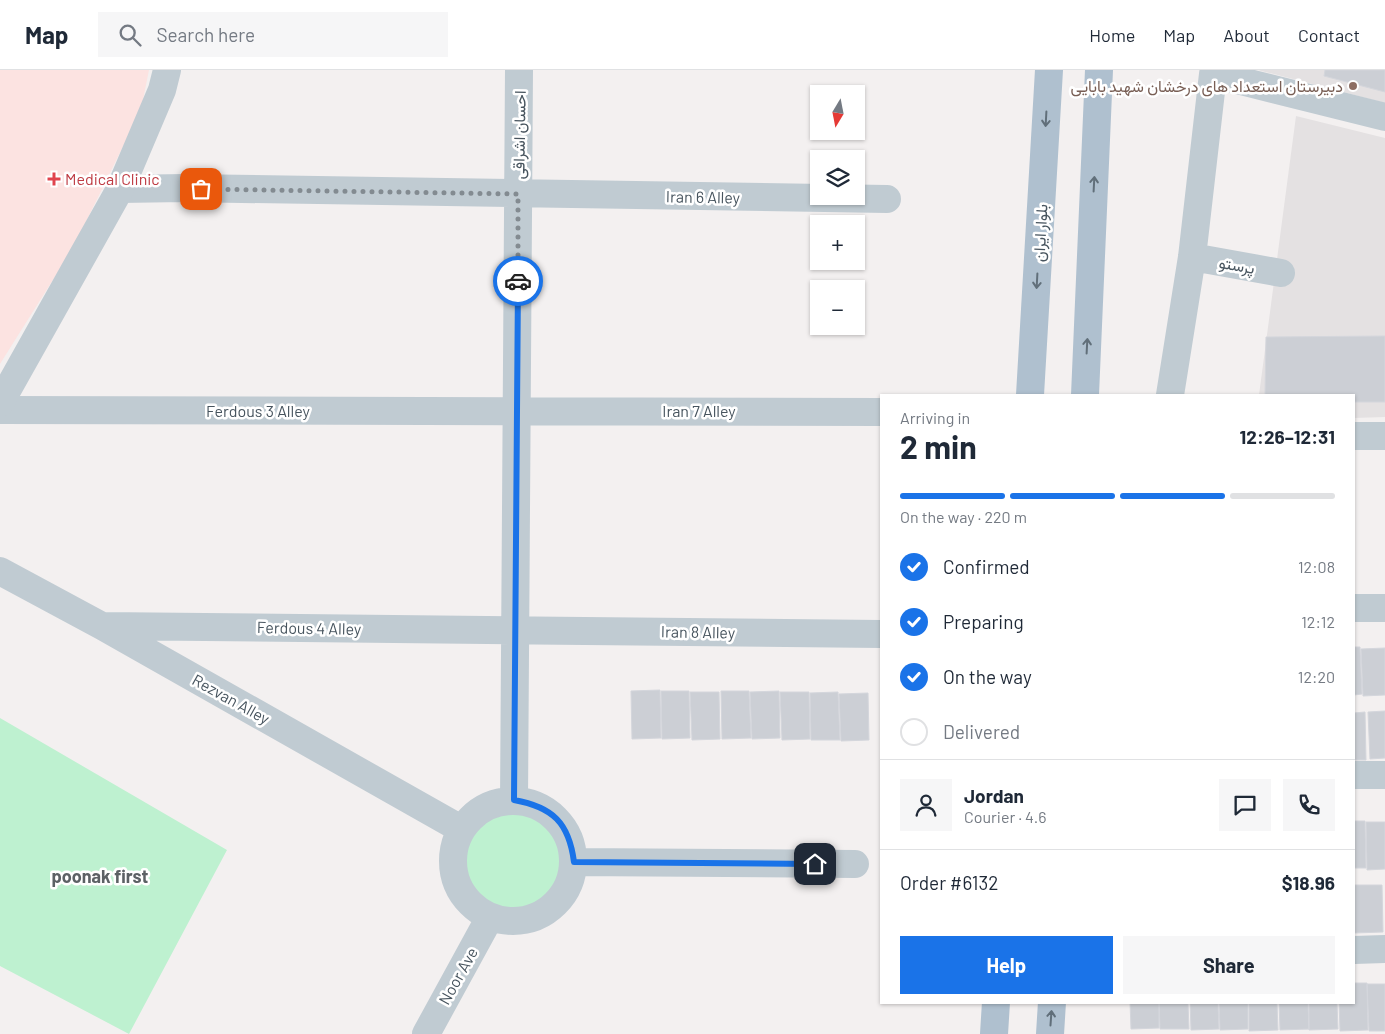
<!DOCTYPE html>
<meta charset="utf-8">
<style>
:root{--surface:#fff;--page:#f6f6f7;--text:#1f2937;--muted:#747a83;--line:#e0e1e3;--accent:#1a73e8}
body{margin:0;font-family:Barlow,Vazirmatn,sans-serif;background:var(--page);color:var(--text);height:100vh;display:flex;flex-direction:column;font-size:19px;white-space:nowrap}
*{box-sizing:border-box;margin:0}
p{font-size:16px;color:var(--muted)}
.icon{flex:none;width:28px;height:28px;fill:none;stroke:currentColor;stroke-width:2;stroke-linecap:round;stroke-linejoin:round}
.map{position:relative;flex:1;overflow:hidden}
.drawer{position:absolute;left:880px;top:324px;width:475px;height:610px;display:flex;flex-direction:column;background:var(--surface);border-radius:0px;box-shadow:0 1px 4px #0004}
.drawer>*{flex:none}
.needle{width:32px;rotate:190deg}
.controls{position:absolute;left:810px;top:15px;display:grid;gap:10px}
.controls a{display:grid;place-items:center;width:55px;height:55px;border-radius:0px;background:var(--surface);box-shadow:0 1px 4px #0004;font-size:25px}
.pin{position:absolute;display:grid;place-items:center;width:42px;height:42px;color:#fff;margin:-21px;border-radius:10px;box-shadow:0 2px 8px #0006}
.courier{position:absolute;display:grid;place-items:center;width:50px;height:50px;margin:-25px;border:4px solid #1a73e8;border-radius:50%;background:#fff;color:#222;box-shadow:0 1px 6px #0007}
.head em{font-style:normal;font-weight:700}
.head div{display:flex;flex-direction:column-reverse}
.head{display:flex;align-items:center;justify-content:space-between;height:85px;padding:0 20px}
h1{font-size:32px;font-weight:700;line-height:38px}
.bar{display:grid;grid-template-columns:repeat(4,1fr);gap:8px 5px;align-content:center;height:60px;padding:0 20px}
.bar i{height:6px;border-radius:4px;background:var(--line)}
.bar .active{background:var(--accent)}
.bar p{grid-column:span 4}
.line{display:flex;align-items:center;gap:12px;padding:0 20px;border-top:1px solid var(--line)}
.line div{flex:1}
.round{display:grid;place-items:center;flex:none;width:52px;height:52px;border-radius:0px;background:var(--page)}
ol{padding:0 20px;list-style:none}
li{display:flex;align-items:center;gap:15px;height:55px}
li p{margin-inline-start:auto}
li .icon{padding:5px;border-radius:50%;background:var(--accent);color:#fff;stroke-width:4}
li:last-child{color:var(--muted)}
li i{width:28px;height:28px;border:2px solid var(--line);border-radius:50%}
.cta{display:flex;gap:10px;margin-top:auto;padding:10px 20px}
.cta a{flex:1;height:58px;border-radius:0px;background:var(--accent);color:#fff;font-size:20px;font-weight:700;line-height:58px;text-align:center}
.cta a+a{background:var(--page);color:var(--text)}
header{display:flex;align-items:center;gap:30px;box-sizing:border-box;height:70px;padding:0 25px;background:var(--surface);border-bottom:1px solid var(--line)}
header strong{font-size:24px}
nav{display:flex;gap:28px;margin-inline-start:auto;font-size:18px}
.search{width:350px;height:45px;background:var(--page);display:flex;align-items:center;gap:12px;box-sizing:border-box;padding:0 18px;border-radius:0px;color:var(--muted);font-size:19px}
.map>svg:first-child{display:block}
.education{fill:#e4e1e2}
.medical{fill:#fce3e1}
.green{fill:#bef1d0}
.building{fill:#cccfd5;stroke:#d4d6dc}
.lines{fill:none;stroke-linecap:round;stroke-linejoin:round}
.minor{stroke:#c0cbd2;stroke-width:28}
.tertiary{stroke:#c0cbd2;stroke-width:28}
.primary{stroke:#afc0cf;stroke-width:28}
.oneway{stroke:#616f7a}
.done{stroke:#838b91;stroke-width:5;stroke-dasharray:0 9}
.route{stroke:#1a73e8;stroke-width:6}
.education-dot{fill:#8d6e63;stroke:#fff;stroke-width:2}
.health-dot{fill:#e0444e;stroke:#fff;stroke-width:2}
.labels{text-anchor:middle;stroke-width:5;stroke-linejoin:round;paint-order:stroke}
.education-label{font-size:16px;fill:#785e54;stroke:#fff;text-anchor:end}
.street-label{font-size:16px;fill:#47545e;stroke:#fff}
.health-label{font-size:16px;fill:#be3a42;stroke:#fff;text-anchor:start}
.neighbourhood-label{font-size:18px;font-weight:bold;fill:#5c6165;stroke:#fff}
</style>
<header>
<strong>Map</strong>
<div class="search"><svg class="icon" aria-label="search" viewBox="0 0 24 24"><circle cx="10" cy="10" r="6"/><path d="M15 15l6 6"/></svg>Search here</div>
<nav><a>Home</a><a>Map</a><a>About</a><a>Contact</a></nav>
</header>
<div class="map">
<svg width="1385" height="964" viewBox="0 0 1385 964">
<rect width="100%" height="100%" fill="#f3f0f0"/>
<path class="education" d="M1258,0H1385V33Z
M1296,46L1385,68V347L1354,348V325H1259Z"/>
<path class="medical" d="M0,0H149L141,40L73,178L0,294Z"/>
<path class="green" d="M0,648L227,780L129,964L0,896Z
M514,731C537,734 555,741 566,763C570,771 577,782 577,791C577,799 571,810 568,816C545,858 494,864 465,826C445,801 451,764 475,744C486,735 500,733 514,731Z"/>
<path class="building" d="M1325,0H1385V22L1324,6Z
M1385,266V332H1354V325H1265L1266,267Z
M1354,577H1360L1362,624L1354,625Z
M1385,578V625L1363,626L1361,579Z
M660,620L661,668L632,669L631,621Z
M661,621H689L690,668L662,669Z
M721,621H749L751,668L722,669Z
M779,621L780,668L752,669L750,622Z
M690,622H719L720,669L692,670Z
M780,622H809L810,669L782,670Z
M838,622L840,670H811L810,623Z
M868,623L869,670L841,671L839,624Z
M1385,641V688L1370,689L1368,642Z
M1365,642L1366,690H1354V643Z
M1354,751H1365L1366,798H1354Z
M1366,752H1385V799L1367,800Z
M1354,815H1382L1383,862L1354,863Z
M1354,913H1367L1368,960L1340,961L1339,932H1354Z
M1367,914H1385V961H1369Z
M1130,932H1159V958L1131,959Z
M1159,932H1188L1189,959H1160Z
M1190,932H1218L1219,959L1191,960Z
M1219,932H1248V959L1220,960Z
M1249,932H1277L1278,960L1249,961Z
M1279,932H1308L1309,959L1280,960Z
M1309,932H1337L1338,959L1309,960Z"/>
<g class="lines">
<path class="minor" d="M120,119L184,118L887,129
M1192,187L1281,203
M1170,325L1192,187L1213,4L1385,47
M0,340L881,342
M1354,366H1385
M0,501L102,556L461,759
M1354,538H1385
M102,556L881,564
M1354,705H1385
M453 791a60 60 0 1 1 120 0a60 60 0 1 1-120 0Z
M514,731L519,0
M574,792L855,794
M1354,880L1385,879
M426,964L490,847"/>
<path class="tertiary" d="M0,333L120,119L162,20L167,0"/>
<path class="primary" d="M1030,325L1049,0
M1085,325L1099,0
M994,964L996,932
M1050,964L1052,932"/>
</g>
<defs><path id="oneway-shaft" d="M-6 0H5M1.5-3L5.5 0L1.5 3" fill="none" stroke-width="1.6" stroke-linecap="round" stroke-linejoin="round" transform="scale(1.25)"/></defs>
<g class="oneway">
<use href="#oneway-shaft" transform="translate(1046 49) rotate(93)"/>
<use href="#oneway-shaft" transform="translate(1094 114) rotate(-87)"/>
<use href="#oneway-shaft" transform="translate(1037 211) rotate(93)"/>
<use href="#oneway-shaft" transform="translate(1087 276) rotate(-87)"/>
<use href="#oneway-shaft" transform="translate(1051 948) rotate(-86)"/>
</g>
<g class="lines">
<path class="done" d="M201,119L518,124V211"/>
<path class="route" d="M518,211L514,730C553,737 569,753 574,792L815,794"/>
</g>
<circle class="education-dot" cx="1353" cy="16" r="5"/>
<path class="health-dot" d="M51.5 101.5h5v5h5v5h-5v5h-5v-5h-5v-5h5z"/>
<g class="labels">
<g class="education-label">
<text x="1343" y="22">دبیرستان استعداد های درخشان شهید بابایی</text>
</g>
<g class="street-label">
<text transform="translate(519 65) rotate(-89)" y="6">احسان اشراقی</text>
<text transform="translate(703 127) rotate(1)" y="6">Iran 6 Alley</text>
<text transform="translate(1040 163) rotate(-87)" y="6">بلوار ایران</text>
<text transform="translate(1237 195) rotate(10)" y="6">پرستو</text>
<text x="258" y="347">Ferdous 3 Alley</text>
<text x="699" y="347">Iran 7 Alley</text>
<text transform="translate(309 558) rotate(1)" y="6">Ferdous 4 Alley</text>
<text transform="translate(698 562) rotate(1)" y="6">Iran 8 Alley</text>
<text transform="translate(231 629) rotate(29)" y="6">Rezvan Alley</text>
<text transform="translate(458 906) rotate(-61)" y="6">Noor Ave</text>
</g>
<g class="health-label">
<text x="65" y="115">Medical Clinic</text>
</g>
<g class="neighbourhood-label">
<text x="100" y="813">poonak first</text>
</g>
</g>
</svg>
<div class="controls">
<a><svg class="needle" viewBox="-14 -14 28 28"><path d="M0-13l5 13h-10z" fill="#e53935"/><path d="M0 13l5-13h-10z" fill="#747a83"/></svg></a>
<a><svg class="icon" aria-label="layers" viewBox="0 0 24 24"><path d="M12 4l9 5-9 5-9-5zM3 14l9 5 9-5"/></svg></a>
<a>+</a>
<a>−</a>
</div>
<div class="pin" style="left:201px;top:119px;background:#ea580c"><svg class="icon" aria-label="bag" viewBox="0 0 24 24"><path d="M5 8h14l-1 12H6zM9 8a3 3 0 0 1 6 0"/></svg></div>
<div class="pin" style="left:815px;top:794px;background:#1f2937"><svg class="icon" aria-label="home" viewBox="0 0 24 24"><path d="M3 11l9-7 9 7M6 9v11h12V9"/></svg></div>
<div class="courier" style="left:518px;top:211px"><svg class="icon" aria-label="car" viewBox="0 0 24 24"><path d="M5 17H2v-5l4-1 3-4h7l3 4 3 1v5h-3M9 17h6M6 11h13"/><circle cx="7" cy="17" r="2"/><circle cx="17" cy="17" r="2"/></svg></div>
<section class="drawer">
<div class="head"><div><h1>2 min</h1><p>Arriving in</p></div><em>12:26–12:31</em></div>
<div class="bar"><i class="active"></i><i class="active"></i><i class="active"></i><i></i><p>On the way · 220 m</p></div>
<ol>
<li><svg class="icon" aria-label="check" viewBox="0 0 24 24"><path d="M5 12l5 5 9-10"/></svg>Confirmed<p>12:08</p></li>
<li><svg class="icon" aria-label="check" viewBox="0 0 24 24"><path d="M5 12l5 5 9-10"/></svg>Preparing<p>12:12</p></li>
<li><svg class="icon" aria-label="check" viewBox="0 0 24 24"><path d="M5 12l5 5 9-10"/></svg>On the way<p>12:20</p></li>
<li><i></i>Delivered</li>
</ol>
<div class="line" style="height:90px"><a class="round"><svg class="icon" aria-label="person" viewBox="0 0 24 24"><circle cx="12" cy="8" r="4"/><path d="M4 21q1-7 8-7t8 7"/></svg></a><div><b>Jordan</b><p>Courier · 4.6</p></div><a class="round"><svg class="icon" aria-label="chat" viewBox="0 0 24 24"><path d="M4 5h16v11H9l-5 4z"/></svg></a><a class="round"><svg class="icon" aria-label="phone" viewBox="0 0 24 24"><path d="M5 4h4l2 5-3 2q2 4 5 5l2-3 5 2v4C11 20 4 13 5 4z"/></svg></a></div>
<div class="line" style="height:65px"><div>Order #6132</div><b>$18.96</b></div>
<div class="cta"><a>Help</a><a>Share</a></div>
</section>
</div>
